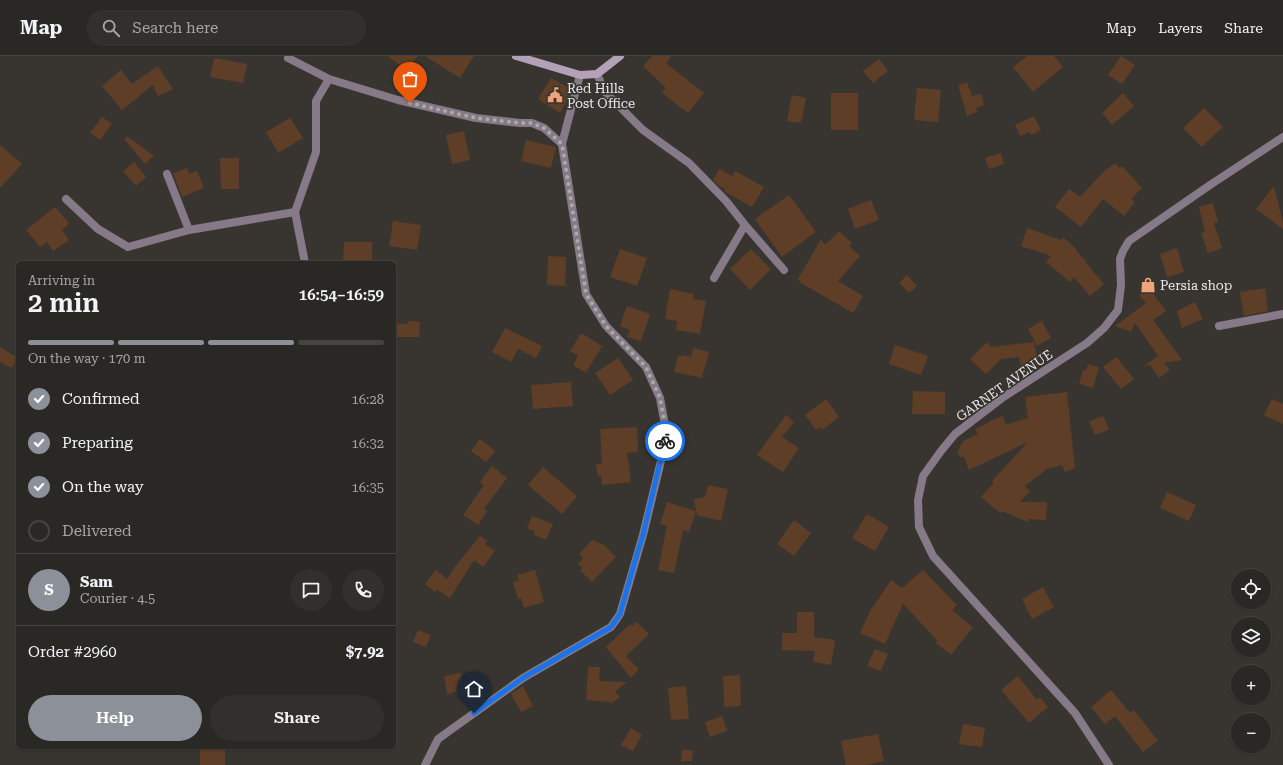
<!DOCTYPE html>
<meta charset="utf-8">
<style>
:root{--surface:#2a2825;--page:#32302d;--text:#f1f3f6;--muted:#a5a6a7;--line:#464442;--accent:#8c9099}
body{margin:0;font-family:"Roboto Serif",serif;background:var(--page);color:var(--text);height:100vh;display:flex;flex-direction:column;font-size:15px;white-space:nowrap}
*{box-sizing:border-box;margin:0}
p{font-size:13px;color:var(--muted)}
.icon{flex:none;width:22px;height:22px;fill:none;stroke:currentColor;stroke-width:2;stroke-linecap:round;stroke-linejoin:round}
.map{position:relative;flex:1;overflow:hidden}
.drawer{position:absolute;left:16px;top:205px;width:380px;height:488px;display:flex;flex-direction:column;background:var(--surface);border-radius:6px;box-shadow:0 1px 3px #0004,0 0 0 1px var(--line)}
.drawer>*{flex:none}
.buttons{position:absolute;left:1231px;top:513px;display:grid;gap:8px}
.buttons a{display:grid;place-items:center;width:40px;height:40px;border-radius:50%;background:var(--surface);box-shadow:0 1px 3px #0004,0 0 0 1px var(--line);font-size:20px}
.pin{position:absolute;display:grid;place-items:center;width:34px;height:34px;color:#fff;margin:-41px -17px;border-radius:50% 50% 50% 0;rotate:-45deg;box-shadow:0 0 4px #0007}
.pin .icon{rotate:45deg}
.courier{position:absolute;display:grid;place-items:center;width:40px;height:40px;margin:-20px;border:3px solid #1a73e8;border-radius:50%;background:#fff;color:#222;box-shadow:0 1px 5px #0007}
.headline em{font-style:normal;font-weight:600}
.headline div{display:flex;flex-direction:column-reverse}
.headline{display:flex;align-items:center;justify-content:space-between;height:68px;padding:0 12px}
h1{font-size:26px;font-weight:600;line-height:30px}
.bar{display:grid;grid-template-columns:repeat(4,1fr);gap:6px 4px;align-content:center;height:48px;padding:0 12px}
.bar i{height:5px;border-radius:3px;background:var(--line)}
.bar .on{background:var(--accent)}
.bar p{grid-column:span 4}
.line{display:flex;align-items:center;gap:10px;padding:0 12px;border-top:1px solid var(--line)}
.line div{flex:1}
.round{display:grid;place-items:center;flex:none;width:42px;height:42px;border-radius:21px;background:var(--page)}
ol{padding:0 12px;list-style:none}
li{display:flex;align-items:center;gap:12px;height:44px}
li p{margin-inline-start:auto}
li .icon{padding:4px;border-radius:50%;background:var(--accent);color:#fff;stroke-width:4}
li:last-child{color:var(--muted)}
li i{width:22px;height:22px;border:2px solid var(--line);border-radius:50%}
.button{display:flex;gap:8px;margin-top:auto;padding:8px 12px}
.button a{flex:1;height:46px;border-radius:24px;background:var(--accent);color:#fff;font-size:16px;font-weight:600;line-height:46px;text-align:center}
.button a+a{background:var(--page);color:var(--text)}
header{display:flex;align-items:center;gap:24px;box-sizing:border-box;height:56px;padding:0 20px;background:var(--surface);border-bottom:1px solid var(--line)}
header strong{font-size:19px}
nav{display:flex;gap:22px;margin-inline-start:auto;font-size:14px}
.search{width:280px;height:36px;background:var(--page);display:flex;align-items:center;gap:10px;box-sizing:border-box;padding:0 14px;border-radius:22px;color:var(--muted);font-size:15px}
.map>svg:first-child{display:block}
.building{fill:#5e3e26}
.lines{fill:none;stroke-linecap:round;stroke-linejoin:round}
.street{stroke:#867a88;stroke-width:8}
.secondary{stroke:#b4a0b7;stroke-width:8}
.done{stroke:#adaba7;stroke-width:4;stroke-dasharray:0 7.2}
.route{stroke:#1a73e8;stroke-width:5}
.labels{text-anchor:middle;stroke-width:3.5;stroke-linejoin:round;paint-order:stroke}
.poi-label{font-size:13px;fill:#eceae7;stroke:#383531;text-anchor:start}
.street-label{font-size:13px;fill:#eceae7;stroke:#383531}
</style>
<header>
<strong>Map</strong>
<div class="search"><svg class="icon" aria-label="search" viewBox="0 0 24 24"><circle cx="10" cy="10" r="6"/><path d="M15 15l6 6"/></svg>Search here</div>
<nav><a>Map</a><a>Layers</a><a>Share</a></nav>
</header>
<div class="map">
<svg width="1283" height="709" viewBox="0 0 1283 709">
<rect width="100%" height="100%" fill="#383531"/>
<path class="building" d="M388,0H418L406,14Z
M425,0H474L460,22Z
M652,0H672L666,7L704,37L688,57L662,37L666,32L643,10Z
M1027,0H1054L1063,11L1033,36L1013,11Z
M1121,0L1135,9L1122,28L1108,19Z
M214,2L247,8L243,27L210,21Z
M879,3L888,15L873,27L863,15Z
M158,10L173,33L158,40L153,29L122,54L102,30L121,14L132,28Z
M551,22L571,33L568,43L560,57L538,43Z
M967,26L972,40L981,38L984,49L976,52L977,56L967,60L958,29Z
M917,32L941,34L938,66L914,64Z
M831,37H858V74H831Z
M1123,37L1134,50L1112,69L1102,57Z
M792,39L806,42L801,67L787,65Z
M1204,52L1223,71L1202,91L1183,72Z
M1034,60L1041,74L1031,79L1029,76L1020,80L1015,69Z
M102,61L112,68L100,84L90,77Z
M290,62L303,82L278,97L266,76Z
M464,75L470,104L452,108L446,79Z
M127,80L154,100L145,108L124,83Z
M526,84L556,91L551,112L521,105Z
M0,89L22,108L0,132Z
M1001,97L1004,108L989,113L985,102Z
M220,102H239V133H221Z
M134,106L146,121L136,130L123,115Z
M1115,107L1120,112L1122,110L1142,132L1131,143L1135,146L1124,160L1103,143L1081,171L1055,151L1069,133L1080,141L1107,112L1108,113Z
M187,112L189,118L197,115L204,132L182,141L173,117Z
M719,113L732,120L735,115L764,131L752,151L724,135L725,133L719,130L713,124Z
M1274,130L1283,167V173L1256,153Z
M789,139L816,176L782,201L755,163Z
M871,144L879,164L855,173L848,153Z
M1213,147L1218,166L1214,167L1222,192L1208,197L1201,177L1205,176L1199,151Z
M55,151L69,167L62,174L69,184L53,195L47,186L40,191L26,174Z
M393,165L421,169L417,194L389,190Z
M1027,172L1061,184L1063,181L1077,194L1076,195L1087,206L1086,207L1104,228L1090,240L1074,221L1070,226L1046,206L1051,200L1021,190Z
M839,175L852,187L849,190L860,200L838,225L863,240L853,257L801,227L798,223L821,183L825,189Z
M344,186H372V207H343Z
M1177,192L1184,216L1167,221L1160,198Z
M620,193L647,202L637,230L610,221Z
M751,193L771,213L750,234L730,213Z
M548,200L566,201L565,230L547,229Z
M907,219L917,230L909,237L899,227Z
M1149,232L1166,255L1153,264L1182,304L1164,307L1170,314L1159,322L1150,309L1144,310L1158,300L1135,267L1131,276L1115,270L1146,247L1139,239Z
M1265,232L1268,255L1244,260L1240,236Z
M670,233L694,238L693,243L706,245L700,278L676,274L677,265L665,263Z
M1195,246L1203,263L1182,272L1177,255Z
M627,250L650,258L641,285L627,281L630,274L620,270Z
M408,265L420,266L419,281H394V267L408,268Z
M1042,265L1051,282L1037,290L1028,273Z
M505,272L542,290L536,302L518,293L511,306L492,296Z
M581,277L602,290L586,317L573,309L578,300L570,295Z
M987,286L991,291L1034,286L1039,311L1033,315L1022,318L1019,301L1001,303L986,318L970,303Z
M895,289L928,300L921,319L889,308Z
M0,291L18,302L12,312L0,306Z
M693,292L709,296L702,322L674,316L678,300H682V299L691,301Z
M1116,301L1134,323L1121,333L1103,311Z
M618,302L633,324L610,339L595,317Z
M1088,308L1099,311L1093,332L1079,328L1083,314L1086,315Z
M571,326L573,350L533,353L531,329Z
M913,335L945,336V358H912Z
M1067,336L1075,412L1065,416L1062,409L1047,413L1025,430L1030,435L1020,446H1047L1046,464L1029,463L1028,466L1002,455L1000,457L981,441L994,427L992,425L1028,386L969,414L964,401H960L957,397L963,385L978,378L975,373L990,366L989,365L1003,360L1006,369L1028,362L1025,341Z
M826,343L839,361L822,374L820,371L816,374L805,359Z
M1272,343L1283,348V368L1264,359Z
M786,359L794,366L782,381L799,392L783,416L757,399Z
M1103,360L1109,373L1095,379L1089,366Z
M637,371L638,396L627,397L631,426L602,429L601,420H598L596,408L602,407L600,373Z
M480,383L495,395L486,406L471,395Z
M492,410L507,422L484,453L487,455L478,469L463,459L484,429L480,426Z
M543,411L577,440L562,458L528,429Z
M708,429L728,433L721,465L697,459L694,443L705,441Z
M1167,436L1196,449L1189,465L1160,452Z
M667,446L696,455L689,476L683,474L674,517L658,514L667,470L660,468Z
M867,458L889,471L875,495L852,482Z
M532,460L553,468L546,484L534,479L535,476L527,472Z
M794,464L811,477L794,500L777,488Z
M480,480L487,485L485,488L495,495L483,511L474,504L450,542L437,534L435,536L425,528L436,514L447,523L454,512Z
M592,484L604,489L616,501L592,526L580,514L583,512L578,508L583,502L579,498Z
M535,514L544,546L524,552L521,542L518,543L513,526L519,524L517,519Z
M923,514L957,549L952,554L973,571L951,599L936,587L938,585L903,548L885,588L860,577L872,551H873L891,524L902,532Z
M1043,531L1054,551L1032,563L1022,543Z
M797,556H814V581L835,584L831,609L813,606L815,595L782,594V577H797Z
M637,566L649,578L626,600L639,613L631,622L606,591L630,568L632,570Z
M418,574L431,579L426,591L413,586Z
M875,593L888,598L881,615L867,610Z
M588,611H600L599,625L627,626L615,635L620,641L610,648L609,646L586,644Z
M461,617L464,634L447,638L444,620Z
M740,619L741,650L724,651L723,620Z
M1018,620L1037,644L1040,641L1048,651L1029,667L1001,634Z
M523,630L533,650L521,656L511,638Z
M686,630L689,663L671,664L668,632Z
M1111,634L1130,657L1134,654L1158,685L1143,696L1115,660L1105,668L1091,651Z
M722,660L727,675L710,681L705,666Z
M963,668L985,672L982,691L959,688Z
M631,672L642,679L633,695L621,689Z
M878,678L884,705L865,709H846L841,685Z
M200,691H225V709H200Z
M682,694H693L692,705H681Z"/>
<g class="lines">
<path class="street" d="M288,2L329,23L398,44L476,62L520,67H532L544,72L562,88
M597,18L605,36L643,74L689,107L726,145L745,169L784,214
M167,118L189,174
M66,143L98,173L128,191L189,174L295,156
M305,207L295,156L316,96V45L329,23
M714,222L745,169
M1219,270L1283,258
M425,709L438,683L523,622L611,571L620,558L643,479L667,380L660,342L646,311L606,270L586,238L562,88L580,19
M1109,709L1075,657L933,500L919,471L918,444L923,420L941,395L955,378L1002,342L1087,287L1104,272L1118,254L1121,229L1120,203L1123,195L1129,185L1210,129L1283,81"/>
<path class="secondary" d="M516,0L580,19L597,18L620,0"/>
</g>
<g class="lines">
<path class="done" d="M410,47L476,62L520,67H532L544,72L562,88L586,238L606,270L646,311L660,342L667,380L665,385"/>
<path class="route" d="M474,657L523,622L611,571L620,558L635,505L643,479L665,385"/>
</g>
<defs>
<g id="civic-bare" transform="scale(1.2)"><path d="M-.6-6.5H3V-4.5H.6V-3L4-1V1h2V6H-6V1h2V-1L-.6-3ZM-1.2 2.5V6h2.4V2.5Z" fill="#f0a27a" stroke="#383531" stroke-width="2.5" paint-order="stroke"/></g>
<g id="shop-bare" transform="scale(1.2)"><path d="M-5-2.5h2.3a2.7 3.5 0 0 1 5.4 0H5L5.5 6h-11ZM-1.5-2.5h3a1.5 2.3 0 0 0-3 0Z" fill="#f0a27a" stroke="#383531" stroke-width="2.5" paint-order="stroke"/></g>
</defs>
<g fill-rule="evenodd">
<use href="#civic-bare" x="555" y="39"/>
<use href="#shop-bare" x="1148" y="229"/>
</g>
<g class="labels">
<g class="poi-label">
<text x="567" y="37">Red Hills<tspan x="567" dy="15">Post Office</tspan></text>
<text x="1160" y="234">Persia shop</text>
</g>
<g class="street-label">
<text transform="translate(1004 329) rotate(-35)" y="5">GARNET AVENUE</text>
</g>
</g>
</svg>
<div class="buttons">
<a><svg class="icon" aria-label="locate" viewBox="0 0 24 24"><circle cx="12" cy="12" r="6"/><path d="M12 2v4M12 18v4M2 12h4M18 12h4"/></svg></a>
<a><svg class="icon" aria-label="layers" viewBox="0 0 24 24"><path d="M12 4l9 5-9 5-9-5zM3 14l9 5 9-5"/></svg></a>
<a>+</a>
<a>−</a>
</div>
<div class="pin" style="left:410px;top:47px;background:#ea580c"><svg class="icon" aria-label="bag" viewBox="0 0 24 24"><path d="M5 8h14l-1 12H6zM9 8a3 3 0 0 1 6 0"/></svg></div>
<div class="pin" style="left:474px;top:657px;background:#1f2937"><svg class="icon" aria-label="home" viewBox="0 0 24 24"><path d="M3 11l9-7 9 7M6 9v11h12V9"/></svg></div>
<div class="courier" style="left:665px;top:385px"><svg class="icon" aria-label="bike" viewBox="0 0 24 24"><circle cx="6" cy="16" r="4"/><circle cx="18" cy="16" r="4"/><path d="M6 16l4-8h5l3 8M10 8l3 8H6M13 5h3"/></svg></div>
<section class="drawer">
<div class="headline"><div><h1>2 min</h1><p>Arriving in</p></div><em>16:54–16:59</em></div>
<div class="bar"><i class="on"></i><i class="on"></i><i class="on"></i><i></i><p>On the way · 170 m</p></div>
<ol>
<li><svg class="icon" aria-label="check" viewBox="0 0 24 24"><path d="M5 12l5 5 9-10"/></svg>Confirmed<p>16:28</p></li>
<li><svg class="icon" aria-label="check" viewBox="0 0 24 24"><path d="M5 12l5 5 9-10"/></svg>Preparing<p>16:32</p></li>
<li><svg class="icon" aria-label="check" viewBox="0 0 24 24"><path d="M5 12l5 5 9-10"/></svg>On the way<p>16:35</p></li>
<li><i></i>Delivered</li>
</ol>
<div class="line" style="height:72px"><b class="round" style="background:var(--accent);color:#fff">S</b><div><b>Sam</b><p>Courier · 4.5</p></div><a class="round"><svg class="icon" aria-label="chat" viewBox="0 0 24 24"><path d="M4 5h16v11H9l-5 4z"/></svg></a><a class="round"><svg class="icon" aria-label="phone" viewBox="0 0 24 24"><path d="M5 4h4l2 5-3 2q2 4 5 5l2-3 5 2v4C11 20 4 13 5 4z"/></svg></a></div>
<div class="line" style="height:52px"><div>Order #2960</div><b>$7.92</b></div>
<div class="button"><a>Help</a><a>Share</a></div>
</section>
</div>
